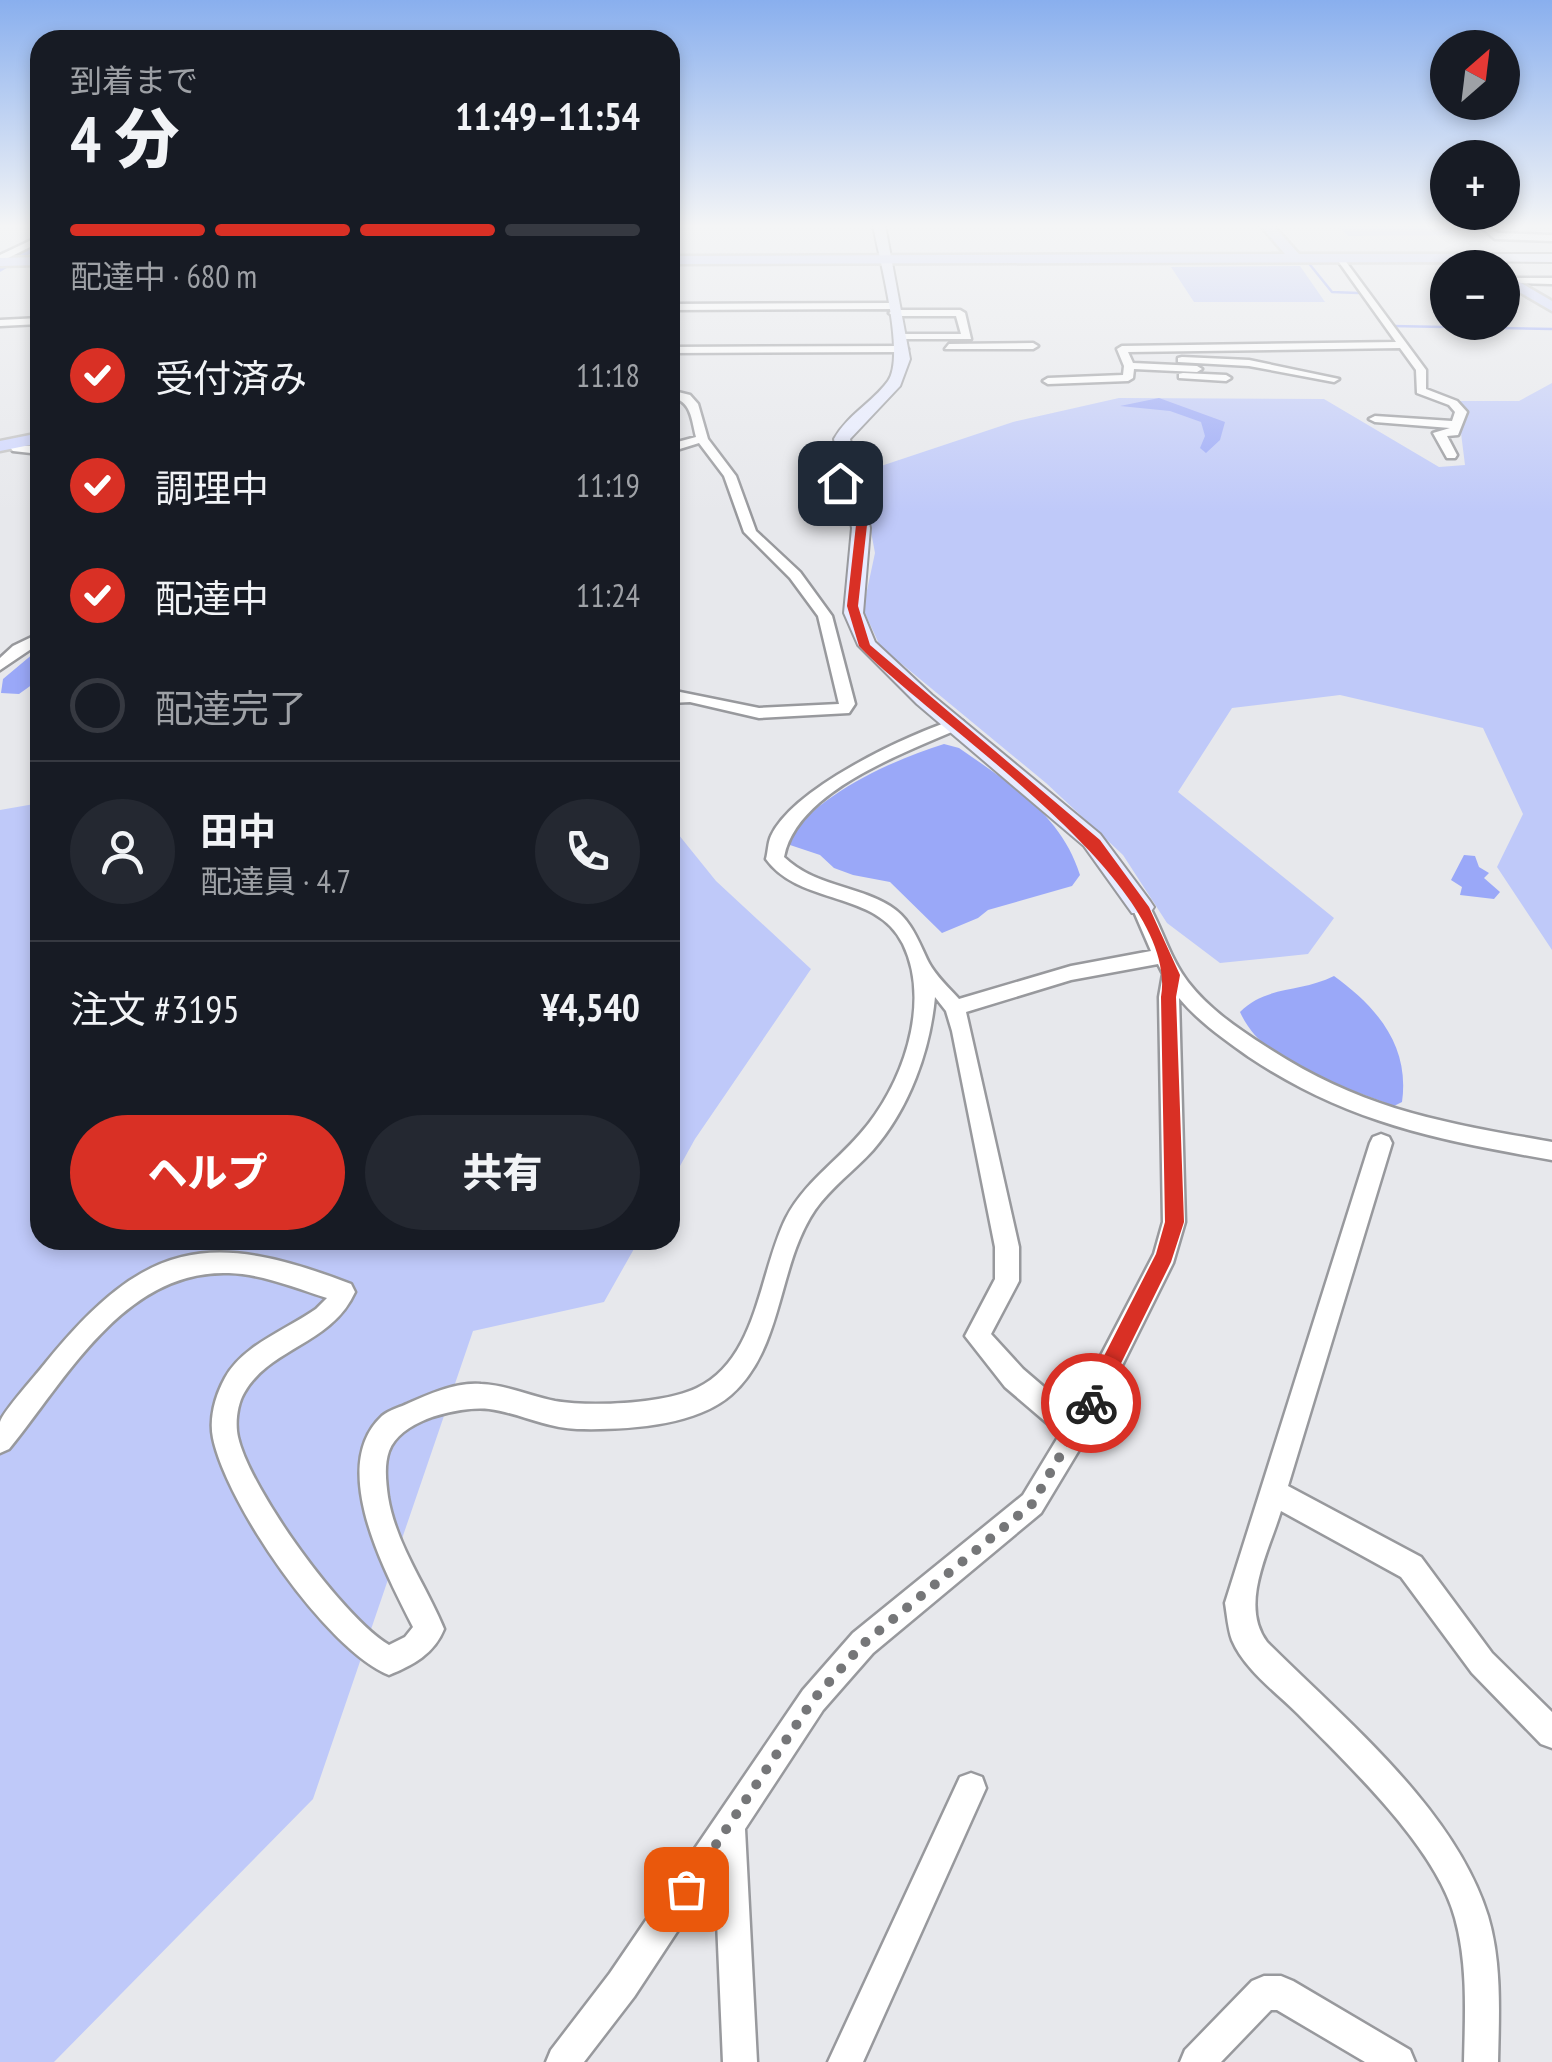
<!DOCTYPE html>
<html lang="ja">
<meta charset="utf-8">
<style>
:root{--surface:#171b24;--page:#242831;--text:#f1f3f6;--muted:#9ea1a6;--line:#363941;--accent:#d93025}
body{margin:0;font-family:"PT Sans Narrow","Noto Sans JP",sans-serif;background:var(--page);color:var(--text);height:100vh;display:flex;flex-direction:column;font-size:38px;white-space:nowrap}
*{box-sizing:border-box;margin:0}
p{font-size:32px;color:var(--muted)}
.icon{flex:none;width:55px;height:55px;fill:none;stroke:currentColor;stroke-width:2;stroke-linecap:round;stroke-linejoin:round}
.map{position:relative;flex:1;overflow:hidden}
.drawer{position:absolute;left:30px;top:30px;width:650px;height:1220px;display:flex;flex-direction:column;background:var(--surface);border-radius:30px;box-shadow:0 5px 15px #0003}
.drawer>*{flex:none}
.needle{width:65px;rotate:28deg}
.controls{position:absolute;left:1430px;top:30px;display:grid;gap:20px}
.controls a{display:grid;place-items:center;width:90px;height:90px;border-radius:50%;background:var(--surface);box-shadow:0 5px 15px #0003;font-size:50px}
.pin{position:absolute;display:grid;place-items:center;width:85px;height:85px;color:#fff;margin:-42px;border-radius:20px;box-shadow:0 5px 15px #0006}
.courier{position:absolute;display:grid;place-items:center;width:100px;height:100px;margin:-50px;border:8px solid #d93025;border-radius:50%;background:#fff;color:#222;box-shadow:0 2px 12px #0007}
.headline em{font-style:normal;font-weight:800}
.headline div{display:flex;flex-direction:column-reverse}
.headline{display:flex;align-items:center;justify-content:space-between;height:170px;padding:0 40px}
h1{font-size:65px;font-weight:800;line-height:75px}
.bar{display:grid;grid-template-columns:repeat(4,1fr);gap:15px 10px;align-content:center;height:120px;padding:0 40px}
.bar i{height:12px;border-radius:8px;background:var(--line)}
.bar .current{background:var(--accent)}
.bar p{grid-column:span 4}
.line{display:flex;align-items:center;gap:25px;padding:0 40px;border-top:2px solid var(--line)}
.line div{flex:1}
.round{display:grid;place-items:center;flex:none;width:105px;height:105px;border-radius:52px;background:var(--page)}
ol{padding:0 40px;list-style:none}
li{display:flex;align-items:center;gap:30px;height:110px}
li p{margin-inline-start:auto}
li .icon{padding:10px;border-radius:50%;background:var(--accent);color:#fff;stroke-width:4}
li:last-child{color:var(--muted)}
li i{width:55px;height:55px;border:5px solid var(--line);border-radius:50%}
.primary-button{display:flex;gap:20px;margin-top:auto;padding:20px 40px}
.primary-button a{flex:1;height:115px;border-radius:60px;background:var(--accent);color:#fff;font-size:40px;font-weight:800;line-height:115px;text-align:center}
.primary-button a+a{background:var(--page);color:var(--text)}
.map>svg:first-child{display:block}
.green{fill:#bfc9f9}
.water{fill:#9aa8f8}
.lines{fill:none;stroke-linecap:round;stroke-linejoin:round}
.stream{stroke:#9aa8f8;stroke-width:2.5}
.river{fill:#9aa8f8;fill-rule:evenodd}
.street-casing{stroke:#98999d;stroke-width:5}
.secondary-casing{stroke:#98999d;stroke-width:4}
.primary-casing{stroke:#c3c3c4;stroke-width:5}
.street{fill:#fff;fill-rule:evenodd}
.secondary{fill:#e7ebff;fill-rule:evenodd}
.primary{fill:#d0d7fe;fill-rule:evenodd}
.route{fill:#d93025}
.done{stroke:#757678;stroke-width:10;stroke-dasharray:0 18}
</style>
<div class="map">
<svg width="1552" height="2062" viewBox="0 0 1552 2062">
<rect width="100%" height="100%" fill="#e7e8ec"/>
<path class="green" d="M1337,225H1445L1454,235L1348,236Z
M1300,266L1325,302H1194L1171,267Z
M1552,383V950L1497,867L1523,814L1483,728L1340,695L1232,708L1178,792L1334,918L1308,954L1220,963L1167,923L1123,855L1046,783L880,646L863,609L875,553L860,473L1013,422L1119,398L1324,399L1439,467L1465,465L1457,401H1519Z
M40,803V1240H639L604,1302L473,1331L313,1799L54,2062H0V810Z
M670,824L716,881L811,969L695,1139L670,1184Z"/>
<path class="water" d="M1159,398L1225,422L1220,440L1206,453L1200,448L1205,436L1201,422L1170,411L1120,406Z
M40,648V679L19,694L1,693L3,679Z
M944,744L959,748C1009,783 1061,814 1080,875L1072,886L988,910L978,918L942,933L890,882L853,875L834,868L820,855L784,843C819,793 888,762 944,744Z
M1464,855L1475,856L1479,867L1489,873L1484,878L1500,892L1494,899L1460,895L1462,887L1451,880Z
M1334,976C1377,1007 1410,1046 1402,1102L1394,1106C1341,1085 1264,1066 1240,1012C1267,985 1300,993 1334,976Z"/>
<g class="lines">
<path class="stream" d="M1307,261L1332,292L1358,293
M1392,326L1552,329"/>
<path class="river" d="M40,238V248L0,272V262Z"/>
<g class="street-casing">
<path id="street" d="M1479,225H1488L1497,233L1552,235V241L1495,239Z
M40,236V242L0,262V255Z
M1341,255L1426,370V389L1457,401L1467,412L1458,435L1447,436L1457,455L1455,458H1447L1433,433L1450,428L1375,422L1369,419L1375,416L1452,421L1455,412L1449,405L1417,393L1416,370L1400,348L1128,352L1133,363L1197,366L1202,369L1197,372L1134,369L1133,378L1128,381L1048,384L1043,381L1048,378L1123,375L1124,366L1117,349L1122,346L1396,342L1336,258Z
M1514,278H1552V284L1511,283Z
M670,304L893,303L898,306L893,309L670,310Z
M960,310L965,313L971,339H896L900,334H961L956,316H894L889,313L894,310Z
M40,318V324L0,326V320Z
M949,344L1033,343L1038,346L1033,349H945Z
M670,347L903,346L908,349L903,352L670,353Z
M1182,357L1249,360L1339,379L1334,382L1249,366L1178,362V358Z
M1183,373L1226,375L1231,378L1226,381L1179,378V374Z
M670,390L690,395L698,404L708,439L736,476L756,531L800,572L832,616L855,704L849,713L759,718L690,702L670,703V693L680,692L759,708L839,704L818,616L790,578L744,532L724,476L699,443L670,452V444L696,437C691,418 692,402 670,396Z
M13,440L20,446H40V454L13,451L7,444Z
M826,474H834L857,486L851,490L826,480Z
M40,633V643L0,670V658L13,646Z
M957,719L963,721V727C905,753 797,790 784,857C814,886 856,885 890,906C912,920 918,941 929,963C936,976 949,988 959,999L1071,966L1151,951L1132,907L1141,900L1147,902C1163,930 1170,959 1188,982C1209,1009 1237,1028 1265,1046C1362,1110 1440,1122 1552,1142V1160C1438,1140 1348,1123 1249,1057C1224,1039 1199,1022 1179,998L1185,1222L1173,1263L1085,1440L1041,1513L873,1653L823,1710L745,1829L757,2062H723L715,1874L634,1997L584,2062H546L551,2050L610,1973L803,1690L853,1633L1023,1495L1060,1434L1005,1387L965,1336L995,1279V1247L952,1031L946,1011L935,997C930,1051 909,1109 873,1150C854,1171 831,1187 815,1210C777,1266 784,1348 731,1395C694,1427 624,1430 577,1429C546,1428 519,1413 489,1409C458,1406 401,1420 389,1451C384,1465 386,1482 388,1497C396,1545 426,1585 444,1629C434,1654 413,1665 389,1675C326,1649 227,1505 213,1438C209,1419 215,1396 225,1378C243,1345 286,1330 316,1309L327,1298C296,1288 262,1274 229,1273C125,1269 67,1378 9,1449L0,1453C0,1444 0,1431 0,1422C3,1411 38,1373 47,1361C145,1241 208,1229 351,1284L355,1292C331,1345 270,1347 244,1393C237,1405 235,1424 238,1437C250,1490 343,1618 389,1645L405,1637L413,1627C387,1575 327,1467 382,1416C389,1410 401,1407 409,1403C432,1393 456,1382 481,1384C507,1385 530,1396 555,1401C591,1407 664,1404 697,1388C758,1359 759,1272 786,1218C804,1183 835,1163 860,1134C902,1087 932,1004 903,944C877,890 800,906 766,859C768,852 768,842 771,836C793,788 908,734 957,719ZM1158,964L1163,974L1159,997L1163,1222L1154,1254L1072,1411L1023,1369L991,1334L1019,1281V1247L966,1012L1071,980Z
M1381,1134L1389,1137L1392,1143L1288,1486L1421,1557L1492,1653L1552,1712V1748L1541,1744L1472,1673L1401,1577L1281,1511C1269,1551 1239,1605 1267,1642C1344,1719 1455,1809 1488,1916C1502,1963 1499,2014 1498,2062H1464C1465,2014 1468,1965 1455,1918C1436,1847 1349,1766 1298,1714C1277,1693 1244,1669 1232,1640C1228,1629 1227,1615 1225,1603L1370,1143L1373,1137Z
M971,1773L982,1777L986,1788L863,2062H828L960,1777Z
M1264,1976H1281L1293,1981L1410,2050L1415,2062H1365L1277,2010H1271L1221,2062H1180L1185,2050L1252,1981Z"/>
</g>
<g class="secondary-casing">
<path id="secondary" d="M873,225H885L910,359L900,386L850,439L870,528L863,613L875,642L932,695L1100,834L1150,901L1154,907L1150,913H1132L1084,846L917,704L858,645L844,613L852,528L834,439C848,414 872,403 888,381C906,356 879,258 873,225Z
M1464,254H1552V262L1460,261Z"/>
</g>
<g class="primary-casing">
<path id="primary" d="M1260,225H1273L1299,254H1464L1491,268L1462,262L670,264V256L1285,254Z
M40,257V265L0,266V258Z
M1502,272L1552,301V311L1502,282Z
M40,433V443L0,451V441Z"/>
</g>
<use href="#street" class="street"/>
<use href="#secondary" class="secondary"/>
<use href="#primary" class="primary"/>
</g>
<linearGradient id="sky" x2="0" y2="1"><stop stop-color="#89afee"/><stop offset="0.44" stop-color="#f4f5f6"/><stop offset="1" stop-color="#f4f5f6" stop-opacity="0"/></linearGradient>
<rect width="1552" height="513" fill="url(#sky)"/>
<path class="route" d="M840,480L856,486L867,525L858,606L870,645L1100,840L1149,907L1180,975L1176,997L1184,1222L1171,1262L1098,1410L1091,1413L1080,1403L1156,1254L1165,1222L1161,997C1181,881 932,723 859,646L847,606L856,525L846,488L835,483Z"/>
<g class="lines">
<path class="done" d="M686,1889L813,1700L863,1644L1032,1504L1091,1403"/>
</g>
</svg>
<div class="controls">
<a><svg class="needle" viewBox="-14 -14 28 28"><path d="M0-13l5 13h-10z" fill="#e53935"/><path d="M0 13l5-13h-10z" fill="#9ea1a6"/></svg></a>
<a>+</a>
<a>−</a>
</div>
<div class="pin" style="left:686px;top:1889px;background:#ea580c"><svg class="icon" aria-label="bag" viewBox="0 0 24 24"><path d="M5 8h14l-1 12H6zM9 8a3 3 0 0 1 6 0"/></svg></div>
<div class="pin" style="left:840px;top:483px;background:#1f2937"><svg class="icon" aria-label="home" viewBox="0 0 24 24"><path d="M3 11l9-7 9 7M6 9v11h12V9"/></svg></div>
<div class="courier" style="left:1091px;top:1403px"><svg class="icon" aria-label="bike" viewBox="0 0 24 24"><circle cx="6" cy="16" r="4"/><circle cx="18" cy="16" r="4"/><path d="M6 16l4-8h5l3 8M10 8l3 8H6M13 5h3"/></svg></div>
<section class="drawer">
<div class="headline"><div><h1>4 分</h1><p>到着まで</p></div><em>11:49–11:54</em></div>
<div class="bar"><i class="current"></i><i class="current"></i><i class="current"></i><i></i><p>配達中 · 680 m</p></div>
<ol>
<li><svg class="icon" aria-label="check" viewBox="0 0 24 24"><path d="M5 12l5 5 9-10"/></svg>受付済み<p>11:18</p></li>
<li><svg class="icon" aria-label="check" viewBox="0 0 24 24"><path d="M5 12l5 5 9-10"/></svg>調理中<p>11:19</p></li>
<li><svg class="icon" aria-label="check" viewBox="0 0 24 24"><path d="M5 12l5 5 9-10"/></svg>配達中<p>11:24</p></li>
<li><i></i>配達完了</li>
</ol>
<div class="line" style="height:180px"><a class="round"><svg class="icon" aria-label="person" viewBox="0 0 24 24"><circle cx="12" cy="8" r="4"/><path d="M4 21q1-7 8-7t8 7"/></svg></a><div><b>田中</b><p>配達員 · 4.7</p></div><a class="round"><svg class="icon" aria-label="phone" viewBox="0 0 24 24"><path d="M5 4h4l2 5-3 2q2 4 5 5l2-3 5 2v4C11 20 4 13 5 4z"/></svg></a></div>
<div class="line" style="height:130px"><div>注文 #3195</div><b>¥4,540</b></div>
<div class="primary-button"><a>ヘルプ</a><a>共有</a></div>
</section>
</div>
